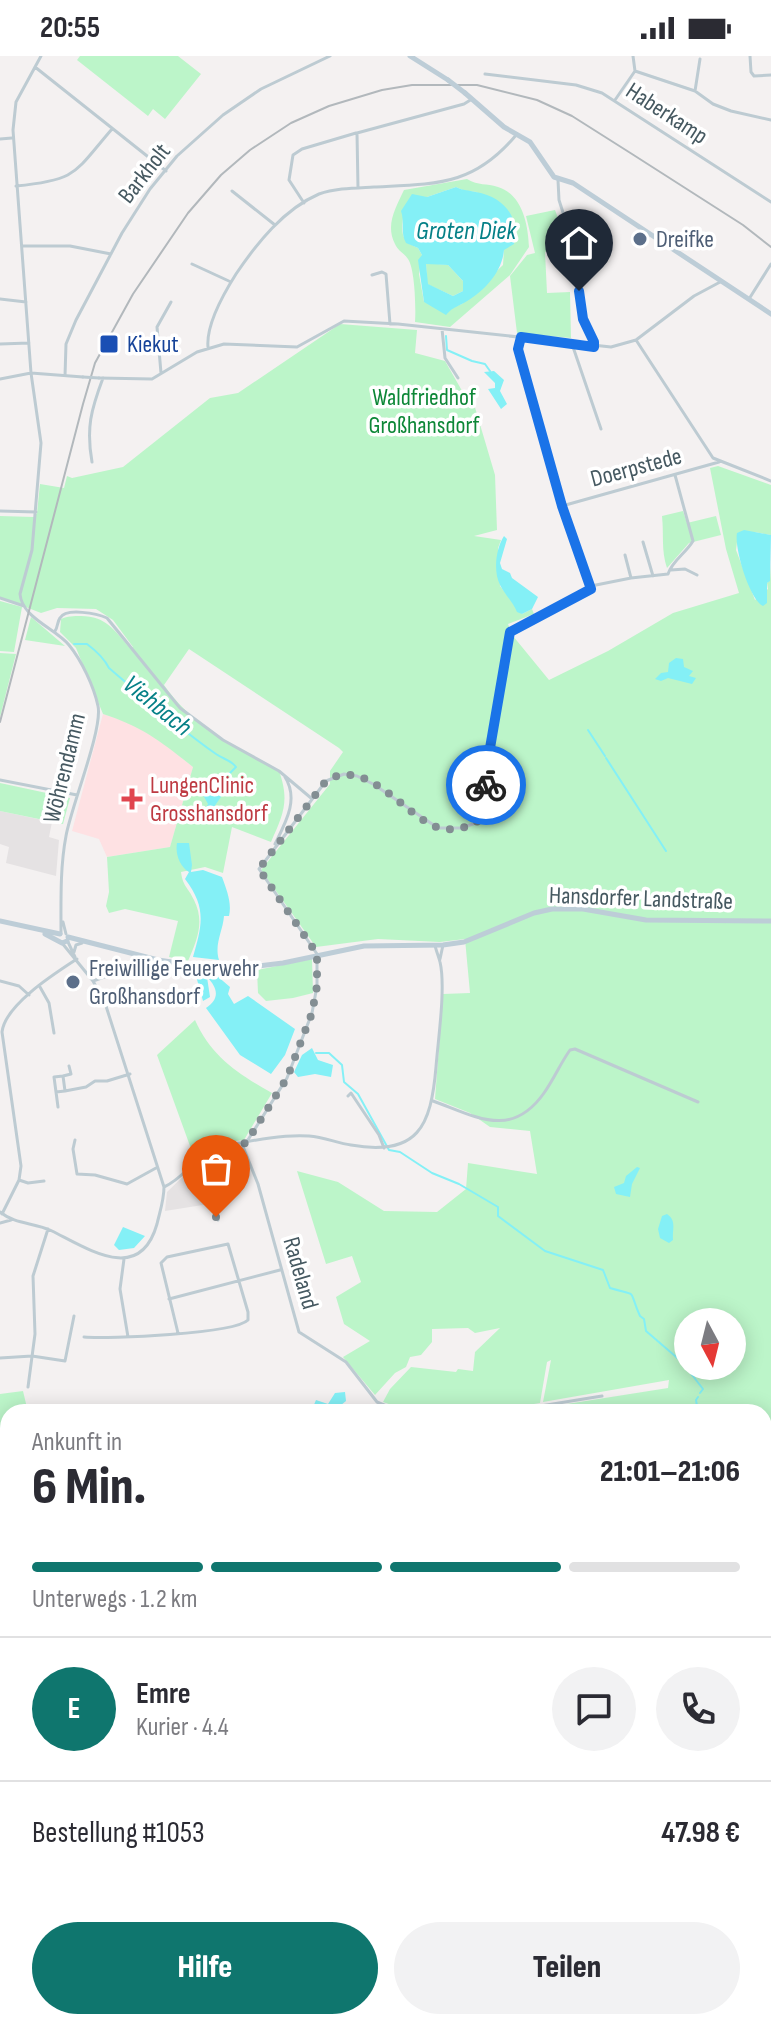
<!DOCTYPE html>
<html lang="de">
<meta charset="utf-8">
<style>
:root{--surface:#fff;--page:#f2f2f3;--text:#2b2b33;--muted:#7c7c81;--line:#e1e1e2;--accent:#0f766e}
body{margin:0;font-family:"Sofia Sans Condensed",sans-serif;background:var(--page);color:var(--text);height:100vh;display:flex;flex-direction:column;font-size:30px;white-space:nowrap}
*{box-sizing:border-box;margin:0}
p{font-size:26px;color:var(--muted)}
.icon{flex:none;width:44px;height:44px;fill:none;stroke:currentColor;stroke-width:2;stroke-linecap:round;stroke-linejoin:round}
.map{position:relative;flex:1;overflow:hidden}
.drawer{position:absolute;left:0px;top:1348px;width:772px;height:626px;display:flex;flex-direction:column;background:var(--surface);border-radius:24px 24px 0 0;box-shadow:0 4px 20px #0003}
.drawer>*{flex:none}
.needle{width:52px;rotate:173deg}
.buttons{position:absolute;left:674px;top:1252px;display:grid;gap:16px}
.buttons a{display:grid;place-items:center;width:72px;height:72px;border-radius:50%;background:var(--surface);box-shadow:0 4px 20px #0003;font-size:40px}
.pin{position:absolute;display:grid;place-items:center;width:68px;height:68px;color:#fff;margin:-82px -34px;border-radius:50% 50% 50% 0;rotate:-45deg;box-shadow:0 0 8px #0007}
.pin .icon{rotate:45deg}
.courier{position:absolute;display:grid;place-items:center;width:80px;height:80px;margin:-40px;border:6px solid #1a73e8;border-radius:50%;background:#fff;color:#222;box-shadow:0 2px 10px #0007}
.headline em{font-style:normal;font-weight:800}
.headline div{display:flex;flex-direction:column-reverse}
.headline{display:flex;align-items:center;justify-content:space-between;height:136px;padding:0 32px}
h1{font-size:52px;font-weight:800;line-height:60px}
.bar{display:grid;grid-template-columns:repeat(4,1fr);gap:12px 8px;align-content:center;height:96px;padding:0 32px}
.bar i{height:10px;border-radius:6px;background:var(--line)}
.bar .current{background:var(--accent)}
.bar p{grid-column:span 4}
.line{display:flex;align-items:center;gap:20px;padding:0 32px;border-top:2px solid var(--line)}
.line div{flex:1}
.round{display:grid;place-items:center;flex:none;width:84px;height:84px;border-radius:42px;background:var(--page)}
.button{display:flex;gap:16px;margin-top:auto;padding:16px 32px}
.button a{flex:1;height:92px;border-radius:48px;background:var(--accent);color:#fff;font-size:32px;font-weight:800;line-height:92px;text-align:center}
.button a+a{background:var(--page);color:var(--text)}
.status{display:flex;justify-content:space-between;align-items:center;height:56px;padding:0 40px;background:var(--surface);direction:ltr}
.status svg{height:22px;fill:currentColor}
.map>svg:first-child{display:block}
.education{fill:#e5e2e3}
.medical{fill:#fee1e3}
.green{fill:#bcf5c9;fill-rule:evenodd}
.water{fill:#84f0f6;fill-rule:evenodd}
.lines{fill:none;stroke-linecap:round;stroke-linejoin:round}
.stream{stroke:#84f0f6;stroke-width:2}
.street{stroke:#bdcbd2;stroke-width:3}
.secondary{stroke:#bdcdd7;stroke-width:5}
.rail{stroke:#b2b8bc;stroke-width:2}
.street-bridge{stroke:#bdcbd2;stroke-width:3}
.secondary-bridge{stroke:#bdcdd7;stroke-width:5}
.done{stroke:#838e93;stroke-width:8;stroke-dasharray:0 14.4}
.route{stroke:#1a73e8;stroke-width:10}
.service-dot{fill:#5c6f8a;stroke:#fff;stroke-width:3}
.transit-dot{fill:#1a4fb4;stroke:#fff;stroke-width:3}
.health-dot{fill:#e0444e;stroke:#fff;stroke-width:3}
.labels{text-anchor:middle;stroke-width:7;stroke-linejoin:round;paint-order:stroke}
.street-label{font-size:24px;fill:#465961;stroke:#fff}
.service-label{font-size:24px;fill:#4e5e75;stroke:#fff;text-anchor:start}
.transit-label{font-size:24px;fill:#164399;stroke:#fff;text-anchor:start}
.park-label{font-size:24px;fill:#0d8737;stroke:#fff}
.health-label{font-size:24px;fill:#be3a42;stroke:#fff;text-anchor:start}
.water-label{font-size:26px;font-style:italic;fill:#058087;stroke:#fff}
</style>
<div class="status"><b>20:55</b><svg viewBox="0 0 49 12"><path d="M0 12V9h3v3zM5 12V6h3v6zM10 12V3h3v9zM15 12V0h3v12zM26 1h20v11H26zM47 4h2v5h-2z"/></svg></div>
<div class="map">
<svg width="771" height="1973" viewBox="0 0 771 1973">
<rect width="100%" height="100%" fill="#f4f1f1"/>
<path class="education" d="M0,755L52,766L49,781L59,784L56,820L6,807L9,791L0,788Z
M194,1110L201,1119L209,1148L165,1155L167,1136Z"/>
<path class="medical" d="M103,658L134,668L167,690L193,711L170,791L107,801L99,783L72,775Z"/>
<path class="green" d="M80,0H178L201,18L165,63L153,53L148,60L77,4Z
M467,123C479,130 486,127 498,131C523,139 528,169 529,191L510,219L450,271L415,266C416,253 415,213 408,203C404,197 398,195 395,188C385,169 396,151 404,134ZM456,131L465,135L477,136L504,194L503,209L462,248L453,251L424,246L419,218L422,199L418,192C402,185 401,179 403,162L427,141Z
M555,154L569,192L545,196L547,237L570,236L571,282L517,277L510,220L527,199L535,197L526,160Z
M426,207L448,209L463,225V235L453,240L427,228Z
M340,268L417,274L415,297L445,305L465,340L471,338L495,419L497,474L474,480L501,484L498,492L500,530L522,558L532,553L534,558L508,568L513,580L549,624L608,595L673,557L739,537L726,493L710,412L718,410L771,429V479L754,476L737,486L736,494L755,544L768,533L767,527L770,524L771,508V1458L764,1457V1356H516L668,1332L669,1324L543,1346L551,1304L547,1306L540,1347L485,1356H411L383,1346L390,1333L411,1311L456,1316L458,1313L473,1315L475,1296L500,1272L475,1277L468,1272L432,1273V1286L421,1299L410,1301L406,1311L395,1317L375,1339L343,1301L370,1285L344,1268L336,1241L361,1226L352,1200L326,1208L297,1115L338,1126L384,1155L437,1156L466,1133L468,1107L537,1118L530,1075L490,1071L470,1057L435,1043L443,938L470,937L465,883L440,886L378,883L316,891L261,814L330,728V715L343,696L339,692L189,593L164,629C193,671 236,691 279,715C290,745 283,759 271,786L232,771L223,817L205,811L181,816C183,831 188,831 194,844C205,866 197,884 188,905L169,901L178,865L125,853L109,857L106,850L109,836L107,801L170,791L193,711C162,686 141,670 103,658L76,592L60,576L61,563C68,560 73,560 81,560C106,560 114,574 130,592L133,591L113,564L96,553L57,552L41,557L0,541V460L34,461L37,457L40,428L64,432L67,420L72,422L123,411L210,342L238,337ZM688,1266H732V1310H688Z
M683,455L687,467L716,460L721,479L689,487L667,512C661,494 664,479 662,460Z
M0,545L22,551L14,596L0,595Z
M31,561L65,590L25,584Z
M0,597L16,598L0,661Z
M0,727L70,742L63,768L0,755Z
M312,903L313,937L293,942L266,945L258,937L257,914Z
M195,964C211,1000 238,1018 272,1037L244,1084L218,1087L194,1101L157,999Z
M23,1335L28,1356H8V1439L0,1434V1338Z
M8,1537V1604L0,1606V1540Z
M309,1966H355L349,1973H311Z"/>
<path class="water" d="M456,131C464,135 468,134 476,136C504,141 520,161 514,188L504,194C502,217 483,237 462,248C454,252 452,252 446,259L424,246L418,204L422,199L418,192L406,187C400,176 405,167 401,155L412,138L427,141ZM426,208L448,209L463,225V235L453,240L428,228Z
M494,315L504,324L500,335L507,348L501,353L488,333L495,332V327L484,316Z
M744,474L771,479L770,525L767,527V547L763,550C749,543 734,491 737,477Z
M504,480L507,483L500,507L502,513L510,517L512,522L538,541L532,553L522,558L517,556C513,546 505,539 500,529C493,515 496,492 504,480Z
M676,602L683,603L684,611L693,615L689,620L696,622L692,628L668,622L661,625L655,623L661,617L668,616L669,607Z
M205,733H219L221,741L206,762L197,768L208,748L203,739Z
M177,787H189L192,809L191,816L203,814L222,821C227,835 232,847 229,860H224C223,875 214,888 219,904L193,901C202,869 207,852 185,823L189,816C180,811 175,798 177,787Z
M204,915L216,919L230,931L228,938L234,948L248,940L295,973L285,999L271,1018L240,999L206,952C220,943 218,932 207,921L210,941L203,945L196,920Z
M312,992L318,1004L333,1009L331,1021L315,1018L298,1021L294,1016L302,999Z
M637,1111L640,1112L632,1128L630,1141L616,1138L614,1131L624,1127L626,1120Z
M667,1158C677,1165 672,1173 673,1184L669,1187L660,1182L658,1173L662,1160Z
M123,1171L145,1180L134,1192L119,1194L114,1189Z
M345,1336L346,1345L335,1354L296,1356L299,1350L313,1351L316,1344L328,1348L335,1337Z"/>
<g class="lines">
<path class="stream" d="M446,280L447,294L472,305L485,308L490,315
M74,588H87C95,594 105,604 109,612C143,641 179,672 216,698C223,703 231,704 236,711L230,717
M588,674L605,700
M606,702L666,795
M316,997H329L342,1009L344,1026L358,1038L389,1094L400,1096L432,1117L459,1128L498,1151V1160L545,1195L603,1214L610,1232C640,1241 627,1231 640,1260L644,1263L646,1275L682,1306L703,1333L700,1337
M698,1356L696,1344L698,1341
M764,1439L771,1440
M0,1587L8,1585"/>
<path class="street" d="M41,0L16,46L13,74L31,317L41,387L32,494L20,538C22,562 55,572 69,589C82,605 94,631 98,650C103,673 71,751 66,780C60,811 61,846 61,878
M633,0L635,15L695,35L713,48L731,55L771,64
M750,0L751,16L754,20L771,19
M35,11L166,115
M485,18L576,29L602,37L771,146
M695,35L700,3
M615,44L635,15
M0,83L12,82
M558,124L559,144L573,188L583,263L594,286V291
M16,130C78,124 74,117 112,73
M358,132L357,77L464,48L472,43
M232,135L275,169
M304,147L289,124L293,99L302,93L356,77
M22,190H70L111,198
M192,208L231,226
M372,219L382,216L386,218L390,268
M0,243L26,246
M749,243L771,208
M442,273L445,302L458,322
M636,284L713,402L771,425
M0,288L29,287
M572,288L601,373
M208,291C206,269 224,237 236,218C257,187 284,153 319,138C336,132 356,132 374,131C437,128 474,130 517,78
M161,317L157,271L171,246
M65,320L66,288L76,264L122,177L150,133L177,100L223,59L261,33L330,0
M99,322L152,323L197,296L224,288L297,291L344,265L398,268L611,291L636,284L694,240L722,225
M0,323L31,317L83,321
M92,406C86,372 91,354 103,322
M562,450L719,406
M0,455L36,456
M643,486L653,520
M625,499L631,522
M671,514L685,513L697,519
M591,530L631,522L668,518C672,505 686,497 693,485L675,419
M0,542L24,550
M55,575C58,571 57,566 60,562C66,551 98,558 107,562L180,652L223,684L279,715L311,742
M0,724L77,739
M275,788C286,766 299,743 285,721
M63,866L66,878
M68,886L75,901
M74,896L76,889L82,887
M440,903L443,889
M0,925L19,930L29,939
M93,925L124,914L128,909
M40,931L49,947L54,977
M63,1020L71,1018L69,1010
M56,1036L54,1021L63,1020L65,1035L86,1031L95,1025H107L130,1018
M348,1040L351,1037L379,1079L384,1092
M433,1045C475,1060 511,1084 544,1037C554,1023 560,1008 570,994L575,993L698,1046
M58,1051L56,1036L65,1035
M75,1084L73,1093L77,1118L95,1119L127,1128L156,1112
M246,1087L287,1022L312,957L317,930V898L259,813L326,725L344,718L357,720L373,728L438,772H461L476,767L484,756L490,692L510,576L591,533L566,463L524,318L518,293L521,281
M242,1088L258,1128L299,1276L346,1306L377,1346L401,1356
M194,1106L203,1117L218,1164
M19,1124L28,1127L44,1125
M164,1131C187,1121 197,1095 224,1090C250,1085 283,1078 309,1080C324,1081 337,1087 351,1089C418,1101 431,1070 436,1011C438,984 446,931 440,906C439,901 436,895 435,889
M0,1156C16,1169 34,1166 52,1175C90,1194 140,1228 157,1168C160,1155 164,1144 164,1131L105,947L93,925L62,887
M2,1158L19,1124L21,1110L2,976C5,949 54,918 77,903
M0,1167L11,1164
M124,1203L120,1233L128,1281
M169,1243L280,1214
M84,1281C108,1283 234,1278 248,1264V1256L228,1188L167,1201L161,1207L178,1277
M0,1302L32,1300L65,1305L74,1260
M28,1331L35,1278L33,1220L48,1173
M504,1356L602,1340
M764,1803L771,1818
M764,1865L771,1861"/>
<path class="secondary" d="M410,0L448,24
M465,37L504,71L530,86L554,121L573,127L771,258
M0,865L60,878
M45,878L62,887L67,885
M68,881L158,904L226,914L283,907L364,890L443,889L464,886L534,857L552,853H583L646,864L771,865
M764,1743L771,1741
M654,1966L656,1973"/>
<path class="rail" d="M0,666L83,348L95,307L133,238L188,157L221,119L250,94L291,67L329,50L382,34L412,29H477L537,44L572,60L632,98L743,169L771,191"/>
<path class="street-bridge" d="M83,321L99,322"/>
<path class="secondary-bridge" d="M448,24L465,37"/>
</g>
<g class="lines">
<path class="done" d="M216,1161L203,1117L194,1106L211,1094L246,1087L287,1022L312,957L317,930V898L259,813L326,725C368,699 406,763 440,772C453,775 465,772 476,767L484,756L486,729"/>
<path class="route" d="M486,729L490,692L510,576L591,533L562,450L518,293L521,281L594,291V286L583,263L579,235"/>
</g>
<g class="service-dot">
<circle cx="640" cy="183" r="8"/>
<circle cx="73" cy="926" r="8"/>
</g>
<rect class="transit-dot" x="99" y="278" width="20" height="20" rx="4"/>
<path class="health-dot" d="M128 731h8v8h8v8h-8v8h-8v-8h-8v-8h8z"/>
<g class="labels">
<g class="street-label">
<text transform="translate(667 57) rotate(33)" y="8">Haberkamp</text>
<text transform="translate(144 117) rotate(-52)" y="8">Barkholt</text>
<text transform="translate(636 411) rotate(-15)" y="8">Doerpstede</text>
<text transform="translate(64 712) rotate(-76)" y="8">Wöhrendamm</text>
<text transform="translate(641 842) rotate(2)" y="8">Hansdorfer Landstraße</text>
<text transform="translate(301 1217) rotate(74)" y="8">Radeland</text>
</g>
<g class="service-label">
<text x="656" y="191">Dreifke</text>
<text x="89" y="920">Freiwillige Feuerwehr<tspan x="89" dy="28">Großhansdorf</tspan></text>
</g>
<g class="transit-label">
<text x="127" y="296">Kiekut</text>
</g>
<g class="park-label">
<text x="424" y="349">Waldfriedhof<tspan x="424" dy="28">Großhansdorf</tspan></text>
</g>
<g class="health-label">
<text x="150" y="737">LungenClinic<tspan x="150" dy="28">Grosshansdorf</tspan></text>
</g>
<g class="water-label">
<text x="466" y="183">Groten Diek</text>
<text transform="translate(158 649) rotate(39)" y="9">Viehbach</text>
</g>
</g>
</svg>
<div class="buttons">
<a><svg class="needle" viewBox="-14 -14 28 28"><path d="M0-13l5 13h-10z" fill="#e53935"/><path d="M0 13l5-13h-10z" fill="#7c7c81"/></svg></a>
</div>
<div class="pin" style="left:216px;top:1161px;background:#ea580c"><svg class="icon" aria-label="bag" viewBox="0 0 24 24"><path d="M5 8h14l-1 12H6zM9 8a3 3 0 0 1 6 0"/></svg></div>
<div class="pin" style="left:579px;top:235px;background:#1f2937"><svg class="icon" aria-label="home" viewBox="0 0 24 24"><path d="M3 11l9-7 9 7M6 9v11h12V9"/></svg></div>
<div class="courier" style="left:486px;top:729px"><svg class="icon" aria-label="bike" viewBox="0 0 24 24"><circle cx="6" cy="16" r="4"/><circle cx="18" cy="16" r="4"/><path d="M6 16l4-8h5l3 8M10 8l3 8H6M13 5h3"/></svg></div>
<section class="drawer">
<div class="headline"><div><h1>6 Min.</h1><p>Ankunft in</p></div><em>21:01–21:06</em></div>
<div class="bar"><i class="current"></i><i class="current"></i><i class="current"></i><i></i><p>Unterwegs · 1.2 km</p></div>
<div class="line" style="height:144px"><b class="round" style="background:var(--accent);color:#fff">E</b><div><b>Emre</b><p>Kurier · 4.4</p></div><a class="round"><svg class="icon" aria-label="chat" viewBox="0 0 24 24"><path d="M4 5h16v11H9l-5 4z"/></svg></a><a class="round"><svg class="icon" aria-label="phone" viewBox="0 0 24 24"><path d="M5 4h4l2 5-3 2q2 4 5 5l2-3 5 2v4C11 20 4 13 5 4z"/></svg></a></div>
<div class="line" style="height:104px"><div>Bestellung #1053</div><b>47.98 €</b></div>
<div class="button"><a>Hilfe</a><a>Teilen</a></div>
</section>
</div>
